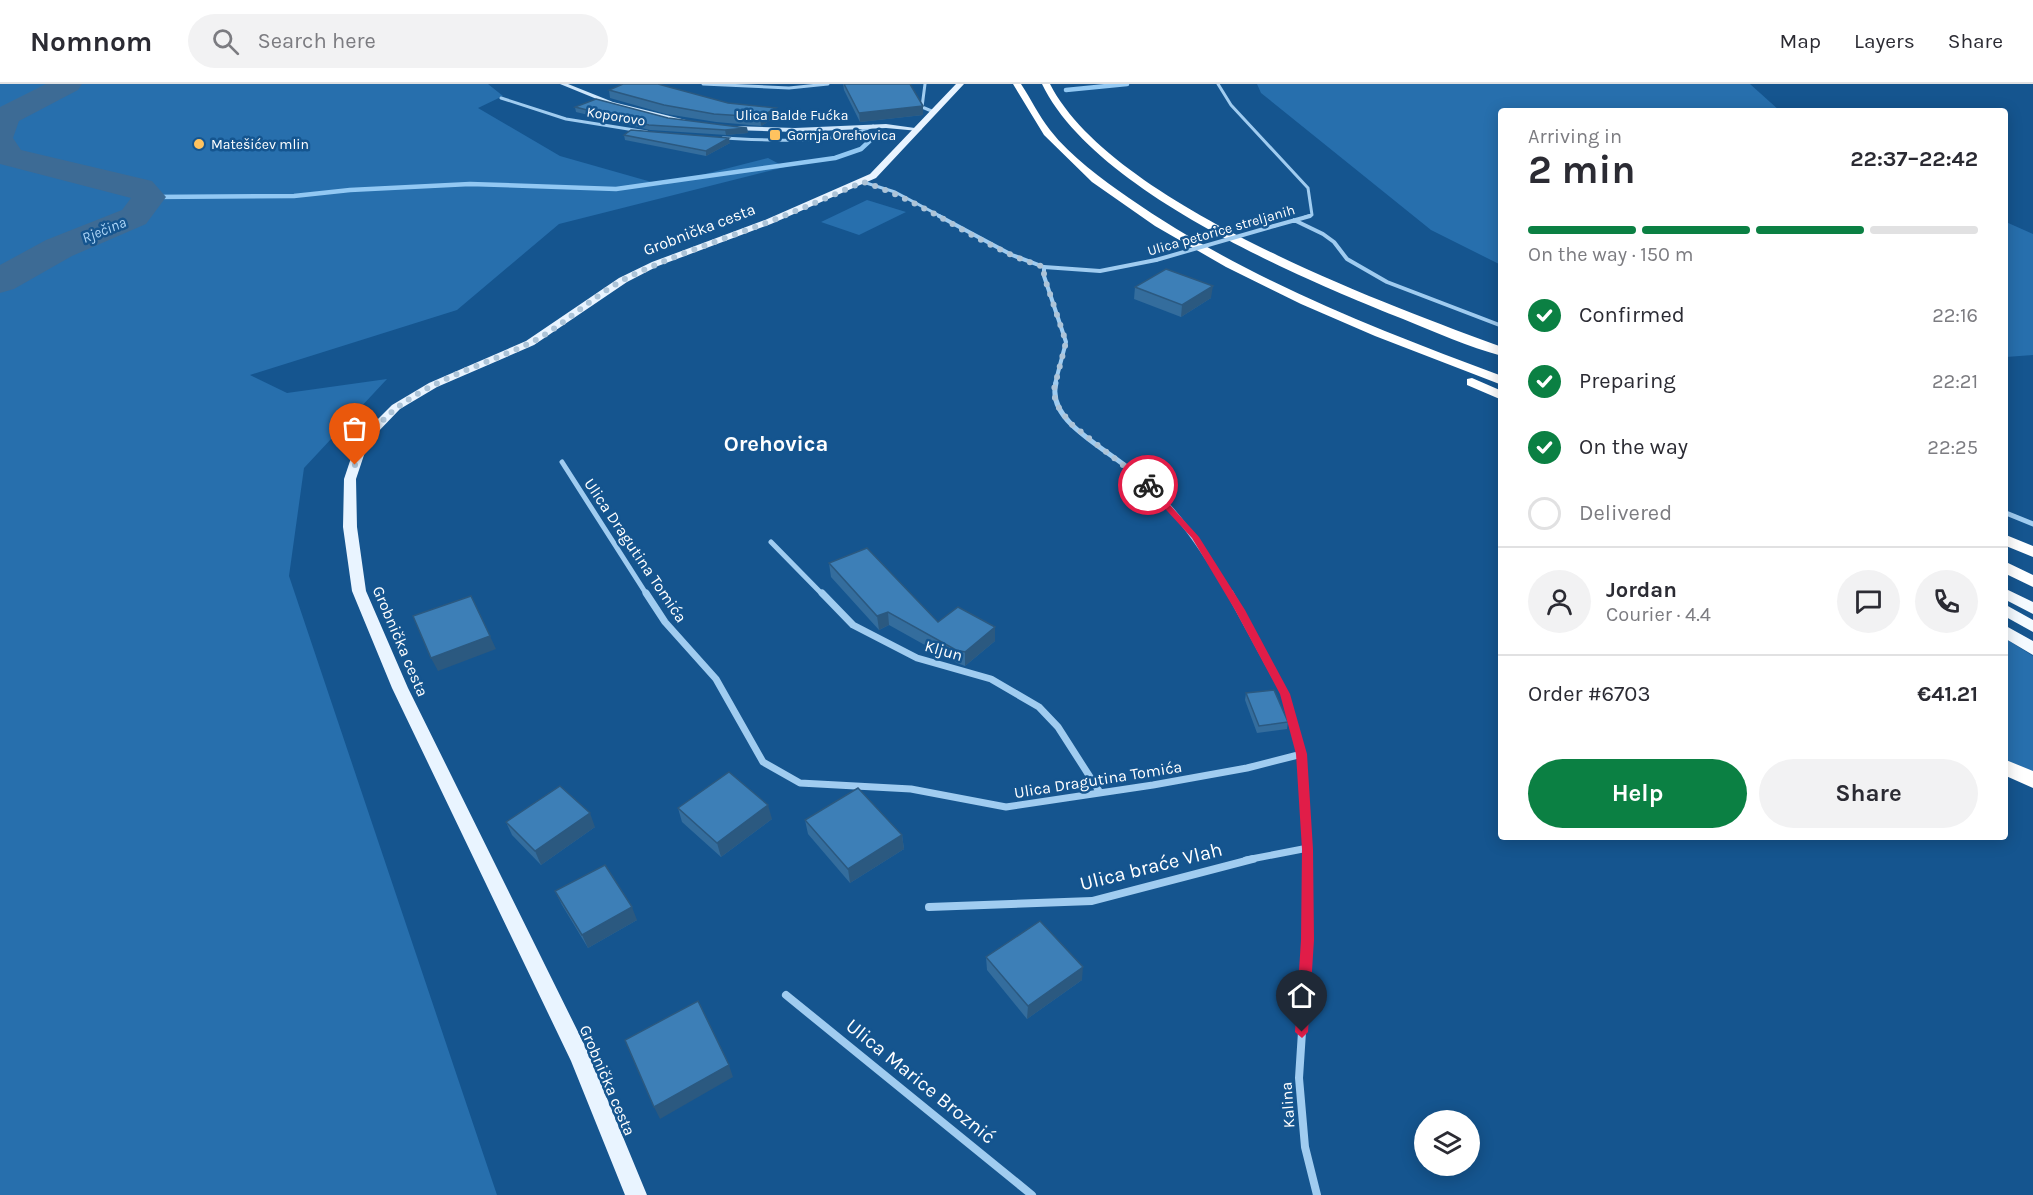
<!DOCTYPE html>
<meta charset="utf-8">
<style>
:root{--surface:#fff;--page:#f2f2f3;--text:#2b2b33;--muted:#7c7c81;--line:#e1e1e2;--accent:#0b8043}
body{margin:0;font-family:Karla,sans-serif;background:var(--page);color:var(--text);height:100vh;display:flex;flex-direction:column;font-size:22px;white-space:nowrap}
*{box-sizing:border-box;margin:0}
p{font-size:20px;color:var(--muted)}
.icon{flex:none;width:33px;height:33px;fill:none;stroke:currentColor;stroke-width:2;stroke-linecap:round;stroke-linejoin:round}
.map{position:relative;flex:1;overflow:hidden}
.side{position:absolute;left:1498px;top:24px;width:510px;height:732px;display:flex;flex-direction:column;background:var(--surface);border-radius:6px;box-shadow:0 3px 15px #0003}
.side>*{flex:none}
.buttons{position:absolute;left:1414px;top:1026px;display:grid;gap:12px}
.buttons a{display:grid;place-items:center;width:66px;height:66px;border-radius:50%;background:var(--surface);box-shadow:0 3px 15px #0003;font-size:30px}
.pin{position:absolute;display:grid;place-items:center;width:51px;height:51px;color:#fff;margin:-62px -26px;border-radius:50% 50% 50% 0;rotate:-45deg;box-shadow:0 0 6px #0007}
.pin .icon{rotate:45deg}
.courier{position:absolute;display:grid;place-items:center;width:60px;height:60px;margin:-30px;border:4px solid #e11d48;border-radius:50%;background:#fff;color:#222;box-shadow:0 2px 8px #0007}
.overview em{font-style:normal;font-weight:700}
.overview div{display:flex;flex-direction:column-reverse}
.overview{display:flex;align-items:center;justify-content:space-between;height:102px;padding:0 30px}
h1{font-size:39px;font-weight:700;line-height:45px}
.bar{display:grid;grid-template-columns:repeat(4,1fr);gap:9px 6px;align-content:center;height:72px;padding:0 30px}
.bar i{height:8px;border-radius:4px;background:var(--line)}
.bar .active{background:var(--accent)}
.bar p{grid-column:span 4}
.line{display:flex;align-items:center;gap:15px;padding:0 30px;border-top:2px solid var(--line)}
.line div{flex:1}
.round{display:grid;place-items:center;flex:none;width:63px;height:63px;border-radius:32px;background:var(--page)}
ol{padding:0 30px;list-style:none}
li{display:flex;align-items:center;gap:18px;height:66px}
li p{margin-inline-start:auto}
li .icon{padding:6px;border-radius:50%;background:var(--accent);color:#fff;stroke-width:4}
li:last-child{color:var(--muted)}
li i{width:33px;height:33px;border:3px solid var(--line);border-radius:50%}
.cta{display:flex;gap:12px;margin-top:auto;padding:12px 30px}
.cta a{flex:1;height:69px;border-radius:36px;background:var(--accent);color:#fff;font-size:24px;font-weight:700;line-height:69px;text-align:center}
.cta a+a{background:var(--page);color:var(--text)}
header{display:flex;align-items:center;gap:36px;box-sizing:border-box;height:84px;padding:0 30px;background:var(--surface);border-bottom:2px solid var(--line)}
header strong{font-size:28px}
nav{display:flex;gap:33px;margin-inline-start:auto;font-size:21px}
.search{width:420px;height:54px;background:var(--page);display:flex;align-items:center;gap:15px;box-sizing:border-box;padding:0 21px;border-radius:33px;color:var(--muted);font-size:22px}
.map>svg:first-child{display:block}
.green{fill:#276fad}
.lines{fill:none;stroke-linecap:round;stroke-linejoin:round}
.stream{stroke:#92c8f3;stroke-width:4.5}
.river{fill:#3d6b95;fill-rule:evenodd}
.minor-far4{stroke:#a0ccf0;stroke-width:3}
.minor-far3{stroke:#a0ccf0;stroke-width:4}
.minor-far2{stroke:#a0ccf0;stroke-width:5}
.minor-far1{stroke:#a0ccf0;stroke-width:7}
.minor{stroke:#a0ccf0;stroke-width:8}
.secondary{fill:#cee6fb;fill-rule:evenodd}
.primary{fill:#e9f4ff;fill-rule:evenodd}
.trunk{fill:#f4faff;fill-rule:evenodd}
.motorway{fill:#fff;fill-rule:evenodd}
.minor-bridge{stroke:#a0ccf0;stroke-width:4}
.wall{fill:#346d9d}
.shaded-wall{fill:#2b5980}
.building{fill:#3d7fb7;stroke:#2b5980;stroke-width:1.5}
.route{fill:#e11d48}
.done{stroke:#adc4d8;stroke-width:6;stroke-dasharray:0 10.8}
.poi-dot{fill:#ffc35f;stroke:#15558f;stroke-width:2}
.labels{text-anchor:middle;stroke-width:5;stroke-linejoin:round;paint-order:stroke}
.far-street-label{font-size:14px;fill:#fff;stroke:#15558f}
.far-poi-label{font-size:14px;fill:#fff;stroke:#15558f;text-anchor:start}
.far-water-label{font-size:15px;font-style:italic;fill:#acd5f7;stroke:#15558f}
.street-label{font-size:16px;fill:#fff;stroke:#15558f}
.near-street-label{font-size:20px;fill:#fff;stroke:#15558f}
.district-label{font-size:22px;font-weight:bold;fill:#fff;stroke:#15558f}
</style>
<header>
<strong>Nomnom</strong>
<div class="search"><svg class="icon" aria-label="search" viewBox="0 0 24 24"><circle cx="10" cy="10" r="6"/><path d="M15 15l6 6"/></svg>Search here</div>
<nav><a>Map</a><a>Layers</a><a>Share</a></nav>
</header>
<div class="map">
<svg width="2033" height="1111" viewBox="0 0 2033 1111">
<rect width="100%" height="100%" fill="#15558f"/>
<path class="green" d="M0,0H488L503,12L478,24L560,72L662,101L768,74L785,83L559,140L457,226L250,291L287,309L387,295L304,384L289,492L497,1111H0Z
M1257,0H1750L1780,27H1502L1501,181L1431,146L1261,9Z
M867,116L906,128L859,151L821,138Z
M2006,138L2033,150V271L2006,273Z
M2006,555L2033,572V689L2006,677Z"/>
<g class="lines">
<path class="stream" d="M1066,6L1127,0
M149,113L294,112L350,106L470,100L616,105L835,74L861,65L877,50"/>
<path class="river" d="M46,0H82L78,6L19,37L13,54L21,66L152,97L166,113L146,140L72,172L14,205L0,209V181L46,156L122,126L131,114L0,80V23Z"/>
<path class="minor-far4" d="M703,0L789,4L828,0
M925,0L922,23L934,28
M1218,0L1231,21L1308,104L1312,131L1305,133
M501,14L566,35L647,48
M723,54C767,56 833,62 873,42
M863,98L895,108L942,133"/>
<path class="minor-far3" d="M939,132L1012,171L1044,183V192L1066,258L1055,300
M1294,136L1323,150L1334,158L1347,175L1387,198L1502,242
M1274,142L1310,132
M1044,183L1100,187L1156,176"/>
<path class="minor-far2" d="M1056,299C1052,314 1059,328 1071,340C1090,359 1116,373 1137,391C1177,425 1203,466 1231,511
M562,378L647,511
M2006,429L2033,440
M771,458L823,511"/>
<path class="minor-far1" d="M646,509L665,538L716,595L763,678L800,699L911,705L1006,723L1153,701L1247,684L1302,670
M822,509L853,541L917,574L991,595L1039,623L1058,643L1099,707
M1230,509L1285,610L1302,670L1308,776
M1246,776L1308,764"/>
<path class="minor" d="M1308,775V856L1299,994L1305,1063L1317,1111
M929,823L1092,817L1253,775
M786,911L1032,1111"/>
<path class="secondary" d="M560,0H568L613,18L694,38L691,40L609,20Z
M886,40L922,45L919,47L886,44L795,48L732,46L729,44L732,42L795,44Z"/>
<path class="primary" d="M956,0H964L876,94L771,140L658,182L627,198L534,261L437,303L400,325L375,351L365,368L356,395L357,443L366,507L408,604L587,966L647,1111H625L571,977L392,604L352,507L343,443L344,395L353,368L364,349L392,321L429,299L526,257L619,194L652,178L765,136L870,90Z"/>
<path class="trunk" d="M2006,505L2033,518V530L2006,516Z
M2006,521L2033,536V548L2006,533Z
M2006,542L2033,557V571L2006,555Z"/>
<path class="motorway" d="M1013,0H1021C1031,15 1039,32 1050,46C1071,73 1102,95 1129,114C1242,193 1373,244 1502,292V301L1375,252L1301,220L1226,183L1155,142L1092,98L1044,51Z
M1042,0H1050C1111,119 1379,218 1502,263V272C1468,263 1435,248 1403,235C1297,193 1093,106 1042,0Z
M1472,294L1502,307V316L1467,301V295Z
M2006,451L2033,462V473L2006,462Z
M2006,478L2033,491V503L2006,490Z
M2006,676L2033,687V704L2006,692Z"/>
<path class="minor-bridge" d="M1156,176L1274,142"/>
</g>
<path class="wall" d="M843,0H910L923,31L860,38L844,6Z
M609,6L777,32L761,42L716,38L666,30L610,14Z
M575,23L747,44L748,49L726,51L650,46L576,28Z
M624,51L730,59L706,72L625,56Z
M1135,203L1211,214L1181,233L1134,215Z
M829,479L938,538L995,557L965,582L957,579L889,541L879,546L831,493Z
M1246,609L1288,638L1287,645L1257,649L1245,616Z
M678,724L772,735L721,773L682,738Z
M805,736L902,751L904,765L850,799L808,750Z
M506,738L595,743L541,781L512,751Z
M555,807L637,836L588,864L562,821Z
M986,873L1082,896L1027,935L987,886Z"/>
<path class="shaded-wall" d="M923,22V31L860,38L859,29Z
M776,24L777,32L761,42L760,33Z
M747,44L748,49L726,51L725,46Z
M729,54L730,59L706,72V67Z
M1213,202L1211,214L1181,233L1182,221Z
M888,528L889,541L879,546L877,532Z
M995,543V557L965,582V568Z
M490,552L496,565L438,587L431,574Z
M768,721L772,735L721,773L717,759Z
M590,729L595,743L541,781L535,767Z
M902,751L904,765L850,799L848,785Z
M632,823L637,836L588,864L582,851Z
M1083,883L1082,896L1027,935L1028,922Z
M729,981L733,993L660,1035L654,1023Z"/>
<path class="building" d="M623,0H658L728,19L776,24L760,33L714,30L664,21L609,6Z
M844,0H910L923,22L859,29Z
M596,15L668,34L747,44L725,46L649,41L575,23Z
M631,46L729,54L706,67L624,51Z
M1166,185L1213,202L1182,221L1135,203Z
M867,464L938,538L958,523L995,543L965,568L956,566L888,528L877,532L829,479Z
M471,512L490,552L431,574L413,532Z
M1274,606L1288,638L1259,642L1246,609Z
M729,688L768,721L717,759L678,724Z
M560,702L590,729L535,767L506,738Z
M858,704L902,751L848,785L805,736Z
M605,781L632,823L582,851L555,807Z
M1040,837L1083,883L1028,922L986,873Z
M698,917L729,981L654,1023L625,956Z"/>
<path class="route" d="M1145,400H1151L1199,453L1245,526L1290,610L1307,670L1313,765L1314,856L1308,948L1302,954L1295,948L1301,856L1302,765L1296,670L1280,610L1235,526L1192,454L1145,403Z"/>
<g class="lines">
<path class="done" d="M355,381C380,308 465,290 528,260C563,243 592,212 627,194C671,172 719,157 766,139C799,126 831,112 863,98C928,118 980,164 1044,183V192L1066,258L1053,309L1059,324L1070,339L1148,401"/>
</g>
<g class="poi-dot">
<rect x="769" y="45" width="12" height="12" rx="3"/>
<circle cx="199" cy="60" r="6"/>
</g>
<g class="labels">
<g class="far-street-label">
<text x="792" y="36">Ulica Balde Fućka</text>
<text transform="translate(616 32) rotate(9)" y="5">Koporovo</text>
<text transform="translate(1221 146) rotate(-16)" y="5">Ulica petorice streljanih</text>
</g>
<g class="far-poi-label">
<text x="787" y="56">Gornja Orehovica</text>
<text x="211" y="65">Matešićev mlin</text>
</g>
<g class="far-water-label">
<text transform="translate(104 146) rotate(-22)" y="5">Rječina</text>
</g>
<g class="street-label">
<text transform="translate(699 145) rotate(-21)" y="6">Grobnička cesta</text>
<text transform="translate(636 466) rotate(56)" y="6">Ulica Dragutina Tomića</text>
<text transform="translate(401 557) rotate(67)" y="6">Grobnička cesta</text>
<text transform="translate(944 566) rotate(16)" y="6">Kljun</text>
<text transform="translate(1098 695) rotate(-9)" y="6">Ulica Dragutina Tomića</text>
<text transform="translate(608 996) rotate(67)" y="6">Grobnička cesta</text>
<text transform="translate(1287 1021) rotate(-94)" y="6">Kalina</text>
</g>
<g class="near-street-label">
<text transform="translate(1151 782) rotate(-14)" y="7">Ulica braće Vlah</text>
<text transform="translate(921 997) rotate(39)" y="7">Ulica Marice Broznić</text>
</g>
<g class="district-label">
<text x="776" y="367">Orehovica</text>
</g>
</g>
</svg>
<div class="buttons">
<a><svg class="icon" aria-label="layers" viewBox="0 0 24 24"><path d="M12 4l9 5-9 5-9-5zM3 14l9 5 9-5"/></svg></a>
</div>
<div class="pin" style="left:355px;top:381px;background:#ea580c"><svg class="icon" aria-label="bag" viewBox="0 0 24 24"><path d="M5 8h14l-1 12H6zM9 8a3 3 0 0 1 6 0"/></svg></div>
<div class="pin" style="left:1302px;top:948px;background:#1f2937"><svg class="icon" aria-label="home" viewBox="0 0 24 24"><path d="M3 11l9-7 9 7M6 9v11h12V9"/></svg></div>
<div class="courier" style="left:1148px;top:401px"><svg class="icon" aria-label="bike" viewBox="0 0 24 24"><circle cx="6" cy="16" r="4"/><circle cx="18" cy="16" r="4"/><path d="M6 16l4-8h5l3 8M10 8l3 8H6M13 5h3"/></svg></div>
<section class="side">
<div class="overview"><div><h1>2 min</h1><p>Arriving in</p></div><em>22:37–22:42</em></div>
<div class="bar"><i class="active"></i><i class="active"></i><i class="active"></i><i></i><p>On the way · 150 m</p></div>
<ol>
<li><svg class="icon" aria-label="check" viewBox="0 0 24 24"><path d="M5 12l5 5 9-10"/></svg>Confirmed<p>22:16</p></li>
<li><svg class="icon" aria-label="check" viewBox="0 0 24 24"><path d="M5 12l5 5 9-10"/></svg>Preparing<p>22:21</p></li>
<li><svg class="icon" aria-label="check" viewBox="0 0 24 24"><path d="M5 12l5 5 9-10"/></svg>On the way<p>22:25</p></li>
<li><i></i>Delivered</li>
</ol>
<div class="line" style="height:108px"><a class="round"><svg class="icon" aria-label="person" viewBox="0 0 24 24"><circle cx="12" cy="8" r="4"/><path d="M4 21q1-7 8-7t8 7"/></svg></a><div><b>Jordan</b><p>Courier · 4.4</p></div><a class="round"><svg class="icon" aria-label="chat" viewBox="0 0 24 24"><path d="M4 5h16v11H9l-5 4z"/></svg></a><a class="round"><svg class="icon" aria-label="phone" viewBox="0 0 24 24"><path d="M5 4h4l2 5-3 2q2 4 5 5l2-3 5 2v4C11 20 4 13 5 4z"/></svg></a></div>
<div class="line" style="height:78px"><div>Order #6703</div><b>€41.21</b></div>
<div class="cta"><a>Help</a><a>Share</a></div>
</section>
</div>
